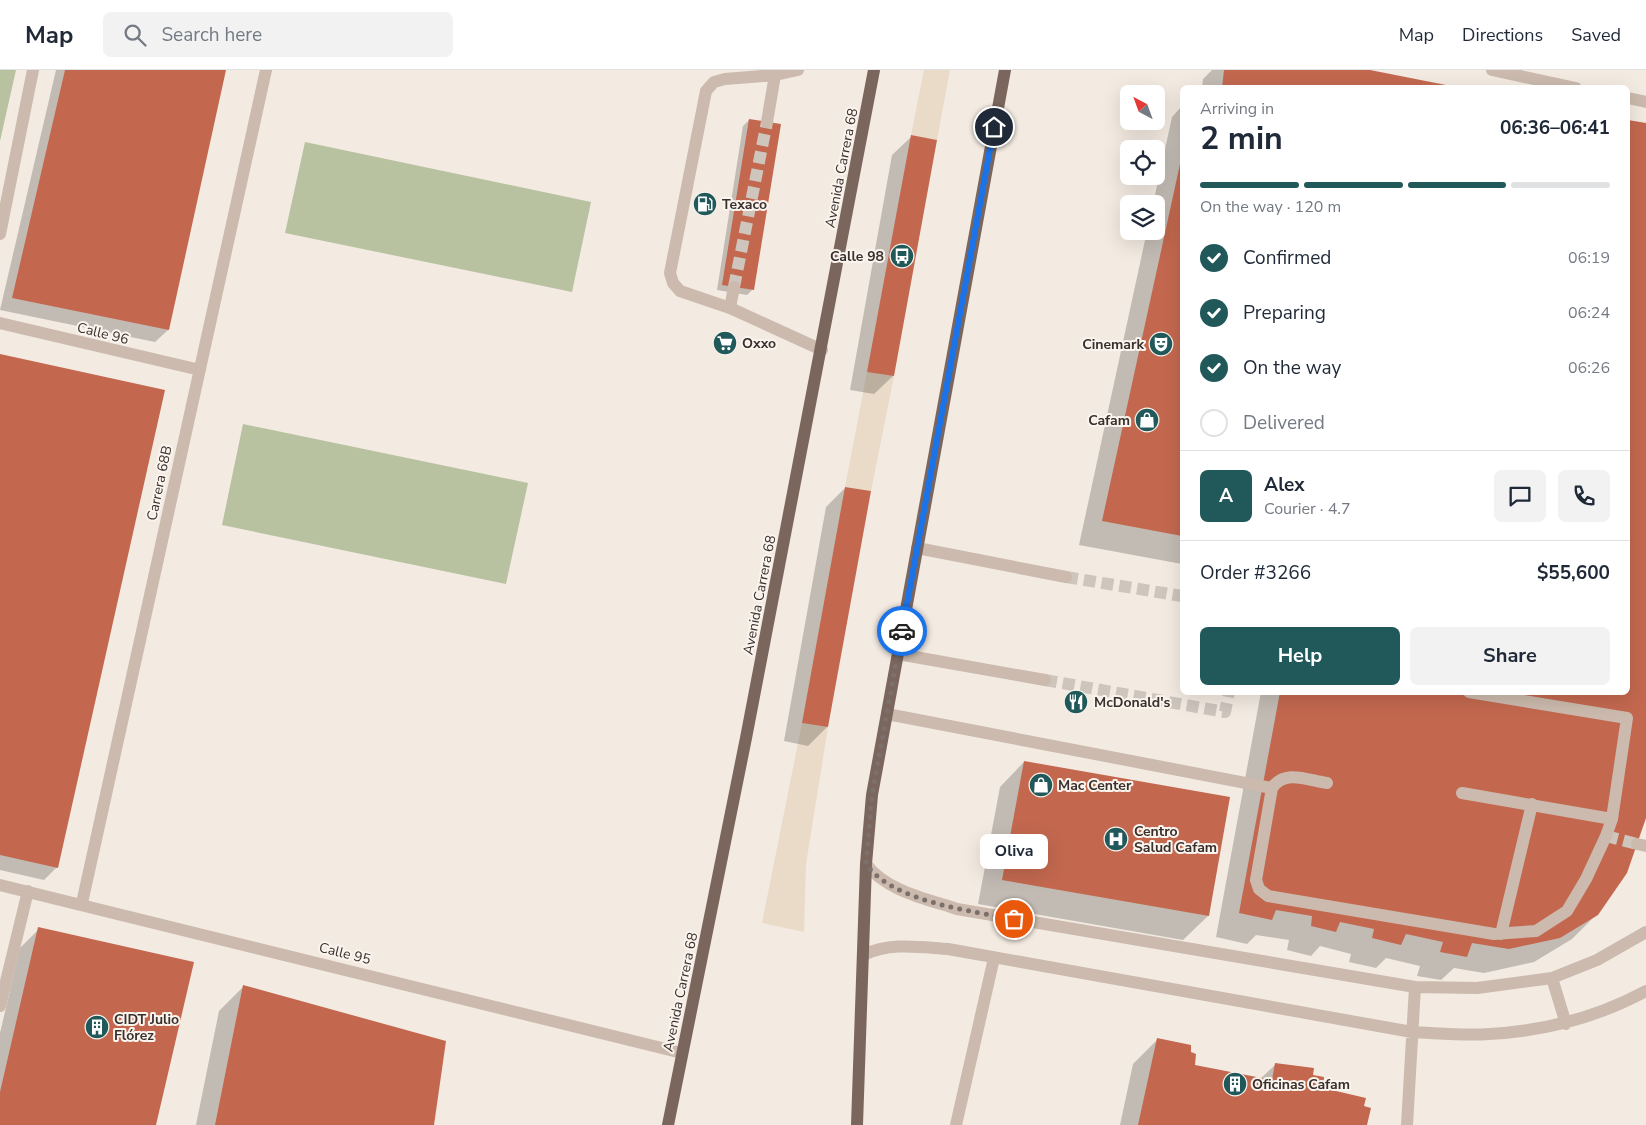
<!DOCTYPE html>
<meta charset="utf-8">
<style>
:root{--surface:#fff;--page:#f2f2f3;--text:#1f2937;--muted:#747a83;--line:#e0e1e3;--accent:#21595b}
body{margin:0;font-family:"Nunito Sans",sans-serif;background:var(--page);color:var(--text);height:100vh;display:flex;flex-direction:column;font-size:19px;white-space:nowrap}
*{box-sizing:border-box;margin:0}
p{font-size:16px;color:var(--muted)}
.icon{flex:none;width:28px;height:28px;fill:none;stroke:currentColor;stroke-width:2;stroke-linecap:round;stroke-linejoin:round}
.map{position:relative;flex:1;overflow:hidden}
.drawer{position:absolute;left:1180px;top:15px;width:450px;height:610px;display:flex;flex-direction:column;background:var(--surface);border-radius:8px;box-shadow:0 5px 20px #0002}
.drawer>*{flex:none}
.needle{width:32px;rotate:319deg}
.tools{position:absolute;left:1120px;top:15px;display:grid;gap:10px}
.tools a{display:grid;place-items:center;width:45px;height:45px;border-radius:8px;background:var(--surface);box-shadow:0 5px 20px #0002;font-size:25px}
.pin{position:absolute;display:grid;place-items:center;width:42px;height:42px;color:#fff;margin:-21px;border:2px solid #fff;border-radius:50%;box-shadow:0 1px 5px #0007}
.courier{position:absolute;display:grid;place-items:center;width:50px;height:50px;margin:-25px;border:4px solid #1a73e8;border-radius:50%;background:#fff;color:#222;box-shadow:0 1px 6px #0007}
.bubble{position:absolute;height:35px;border-radius:8px;background:var(--surface);box-shadow:0 5px 20px #0002;font-size:16px;font-weight:700;line-height:35px;text-align:center}
.overview em{font-style:normal;font-weight:700}
.overview div{display:flex;flex-direction:column-reverse}
.overview{display:flex;align-items:center;justify-content:space-between;height:85px;padding:0 20px}
h1{font-size:32px;font-weight:700;line-height:38px}
.bar{display:grid;grid-template-columns:repeat(4,1fr);gap:8px 5px;align-content:center;height:60px;padding:0 20px}
.bar i{height:6px;border-radius:4px;background:var(--line)}
.bar .active{background:var(--accent)}
.bar p{grid-column:span 4}
.line{display:flex;align-items:center;gap:12px;padding:0 20px;border-top:1px solid var(--line)}
.line div{flex:1}
.round{display:grid;place-items:center;flex:none;width:52px;height:52px;border-radius:8px;background:var(--page)}
ol{padding:0 20px;list-style:none}
li{display:flex;align-items:center;gap:15px;height:55px}
li p{margin-inline-start:auto}
li .icon{padding:5px;border-radius:50%;background:var(--accent);color:#fff;stroke-width:4}
li:last-child{color:var(--muted)}
li i{width:28px;height:28px;border:2px solid var(--line);border-radius:50%}
.button{display:flex;gap:10px;margin-top:auto;padding:10px 20px}
.button a{flex:1;height:58px;border-radius:8px;background:var(--accent);color:#fff;font-size:20px;font-weight:700;line-height:58px;text-align:center}
.button a+a{background:var(--page);color:var(--text)}
header{display:flex;align-items:center;gap:30px;box-sizing:border-box;height:70px;padding:0 25px;background:var(--surface);border-bottom:1px solid var(--line)}
header strong{font-size:24px}
nav{display:flex;gap:28px;margin-inline-start:auto;font-size:18px}
.search{width:350px;height:45px;background:var(--page);display:flex;align-items:center;gap:12px;box-sizing:border-box;padding:0 18px;border-radius:8px;color:var(--muted);font-size:19px}
.map>svg:first-child{display:block}
.green{fill:#b8c2a1}
.plaza{fill:#eadbc9}
.shadow{fill:#0003}
.building{fill:#c3684f}
.lines{fill:none;stroke-linecap:round;stroke-linejoin:round}
.minor-tunnel{stroke:#cec5bd;stroke-width:12;stroke-dasharray:12 6;stroke-linecap:butt}
.minor{stroke:#cbbaad;stroke-width:12}
.major{stroke:#7b665d;stroke-width:12}
.done{stroke:#7b706b;stroke-width:5;stroke-dasharray:0 9}
.route{stroke:#1a73e8;stroke-width:6}
.labels{text-anchor:middle;stroke-width:4;stroke-linejoin:round;paint-order:stroke}
.street-label{font-size:14px;fill:#3a2f2b;stroke:#faf4ee}
.poi-label{font-size:14px;font-weight:bold;fill:#3a2f2b;stroke:#faf4ee;text-anchor:start}
</style>
<header>
<strong>Map</strong>
<div class="search"><svg class="icon" aria-label="search" viewBox="0 0 24 24"><circle cx="10" cy="10" r="6"/><path d="M15 15l6 6"/></svg>Search here</div>
<nav><a>Map</a><a>Directions</a><a>Saved</a></nav>
</header>
<div class="map">
<svg width="1646" height="1055" viewBox="0 0 1646 1055">
<rect width="100%" height="100%" fill="#f3eae1"/>
<path class="green" d="M0,0H16L0,71Z
M305,72L591,132L572,222L285,163Z
M243,354L528,413L506,514L222,455Z"/>
<path class="plaza" d="M924,0H950L937,70L911,65Z
M867,302L894,306L871,421L845,417Z
M802,653L828,657L806,794L804,862L762,853Z"/>
<path class="shadow" d="M56,0H225L168,260L155,272L0,240Z
M1212,0H1363L1454,18H1202L1203,9Z
M1182,36V494L1079,475L1147,161H1156V134H1153L1172,47Z
M749,50L753,219L747,225L717,220L743,56Z
M1628,51L1646,54V743L1597,844L1572,869L1534,892L1484,903L1454,898L1441,910L1417,906L1420,896L1386,888L1376,898L1349,892L1351,884L1320,876L1311,886L1287,880L1289,870L1256,865L1247,874L1216,867L1261,622H1628Z
M911,67L936,71L893,306L874,324L850,320L892,85Z
M0,286L57,797L44,810L0,800Z
M845,418L869,422L827,657L808,676L784,671L826,437Z
M1024,692L1229,728L1208,846L1183,870L978,834L1000,717Z
M39,859L155,1055H0V963L20,878Z
M243,917L433,1055H196L219,941Z
M1157,970L1194,996L1260,1009L1276,994L1311,1006L1322,1019L1363,1036L1366,1055H1120L1133,994Z"/>
<path class="building" d="M65,0H226L169,260L12,228Z
M1224,0H1370L1456,17L1222,18Z
M749,49L781,54L754,220L722,215Z
M1628,50L1646,53V748L1627,803L1598,845L1560,868L1509,879L1472,873L1467,887L1440,882L1443,872L1406,864L1401,875L1372,868L1374,859L1340,852L1336,862L1311,856L1312,846L1276,840L1272,850L1239,843L1280,622H1628Z
M911,65L937,70L894,306L867,302Z
M1182,85V466L1102,451Z
M0,284L165,320L58,798L0,785Z
M845,417L871,421L828,657L802,653Z
M1024,691L1230,727L1209,846L1002,810Z
M38,857L194,892L156,1055H0V1022Z
M243,915L446,971L434,1055H215Z
M1157,968L1191,975V982L1196,984L1195,995L1272,1010L1275,993L1314,998L1313,1005L1324,1007L1323,1018L1366,1028L1364,1036L1371,1038L1367,1055H1138Z"/>
<g class="lines">
<path class="minor-tunnel" d="M734,217L767,52
M1066,507L1182,526
M1045,610L1225,642L1229,622
M1606,766L1637,774"/>
<path class="minor" d="M798,0L775,5L725,9L714,12L706,21L670,203L673,213L680,221L730,238L822,280
M1492,0L1576,18
M1628,28L1646,32
M767,52L775,5
M0,164L33,0
M730,238L734,217
M0,253L200,300
M917,478L1066,507
M898,584L1045,610
M887,644L1272,718
M1327,713C1307,710 1285,699 1272,718L1256,810L1259,819L1268,826L1494,864L1536,861L1567,841L1586,809L1606,766L1612,749L1627,648L1469,622
M1462,723L1612,749
M1637,774L1646,776
M866,794C886,821 927,829 957,839L1415,917L1477,918L1552,908L1597,890L1646,862
M0,815L682,983
M82,833L266,0
M1501,864L1532,734
M863,885C891,872 918,877 948,879L1412,962C1437,963 1464,966 1489,964C1544,961 1598,947 1646,921
M1552,908L1566,954
M0,936L28,821
M956,1055L994,888
M1407,1055L1415,917"/>
<path class="major" d="M668,1055L746,668L874,0
M857,1055L866,794L872,725L1005,0"/>
</g>
<g class="lines">
<path class="done" d="M902,561L872,725L866,794C893,832 971,841 1014,849"/>
<path class="route" d="M902,561L994,57"/>
</g>
<defs>
<g id="fuel-disc" transform="scale(1.25)"><circle r="9.5" fill="#21595b" stroke="#faf4ee"/><path d="M-5.5-6h7V0h2V4h1.3V-2.5L3-4.5l.8-.8L6-3V5H2.5V1h-1V6h-7ZM-4.2-4.7v3.2H.2V-4.7Z" fill="#fff"/></g>
<g id="bus-disc" transform="scale(1.25)"><circle r="9.5" fill="#21595b" stroke="#faf4ee"/><path d="M-5-6H5V4H4V6H2V4H-2V6H-4V4H-5ZM-3.5-4V0h7V-4ZM-3.5 1.2v1.5H-2V1.2ZM2 1.2v1.5H3.5V1.2Z" fill="#fff"/></g>
<g id="supermarket-disc" transform="scale(1.25)"><circle r="9.5" fill="#21595b" stroke="#faf4ee"/><path d="M-6-5.5h2.5l.6 2H6L4.5 2H-2.5L-4.4-4H-6ZM-1.5 3.2a1.3 1.3 0 1 0 .1 0ZM3 3.2a1.3 1.3 0 1 0 .1 0Z" fill="#fff"/></g>
<g id="theatre-disc" transform="scale(1.25)"><circle r="9.5" fill="#21595b" stroke="#faf4ee"/><path d="M-5-5.5Q0-4 5-5.5V0Q5 5 0 6Q-5 5-5 0ZM-3.3-2.5H-1v1.5H-3.3ZM1-2.5H3.3v1.5H1ZM-2.8 1Q0 5.5 2.8 1Z" fill="#fff"/></g>
<g id="shop-disc" transform="scale(1.25)"><circle r="9.5" fill="#21595b" stroke="#faf4ee"/><path d="M-5-2.5h2.3a2.7 3.5 0 0 1 5.4 0H5L5.5 6h-11ZM-1.5-2.5h3a1.5 2.3 0 0 0-3 0Z" fill="#fff"/></g>
<g id="restaurant-disc" transform="scale(1.25)"><circle r="9.5" fill="#21595b" stroke="#faf4ee"/><path d="M-5-6h1v4h1v-4h1v4h1v-4h1v5L-1.5 .5V6h-2V.5L-5-1ZM5-6V6H3V1.5H1.5Q1.5-4 5-6Z" fill="#fff"/></g>
<g id="hospital-disc" transform="scale(1.25)"><circle r="9.5" fill="#21595b" stroke="#faf4ee"/><path d="M-5-5h3v3.5h4V-5h3V5h-3V1.5h-4V5h-3Z" fill="#fff"/></g>
<g id="building-disc" transform="scale(1.25)"><circle r="9.5" fill="#21595b" stroke="#faf4ee"/><path d="M-4-6H4V6H1V3H-1V6H-4ZM-2.5-4.3h1.7v1.8h-1.7ZM.8-4.3h1.7v1.8H.8ZM-2.5-1h1.7V.8h-1.7ZM.8-1h1.7V.8H.8Z" fill="#fff"/></g>
</defs>
<g fill-rule="evenodd">
<use href="#fuel-disc" x="705" y="134"/>
<use href="#bus-disc" x="902" y="186"/>
<use href="#supermarket-disc" x="725" y="273"/>
<use href="#theatre-disc" x="1161" y="274"/>
<use href="#shop-disc" x="1147" y="350"/>
<use href="#restaurant-disc" x="1076" y="632"/>
<use href="#shop-disc" x="1041" y="715"/>
<use href="#hospital-disc" x="1116" y="769"/>
<use href="#building-disc" x="97" y="957"/>
<use href="#building-disc" x="1235" y="1014"/>
</g>
<g class="labels">
<g class="street-label">
<text transform="translate(841 98) rotate(-79)" y="5">Avenida Carrera 68</text>
<text transform="translate(103 263) rotate(14)" y="5">Calle 96</text>
<text transform="translate(159 413) rotate(-78)" y="5">Carrera 68B</text>
<text transform="translate(759 525) rotate(-79)" y="5">Avenida Carrera 68</text>
<text transform="translate(345 883) rotate(14)" y="5">Calle 95</text>
<text transform="translate(680 922) rotate(-78)" y="5">Avenida Carrera 68</text>
</g>
<g class="poi-label">
<text x="722" y="139">Texaco</text>
<text x="884" y="191" text-anchor="end">Calle 98</text>
<text x="742" y="278">Oxxo</text>
<text x="1144" y="279" text-anchor="end">Cinemark</text>
<text x="1130" y="355" text-anchor="end">Cafam</text>
<text x="1094" y="637">McDonald's</text>
<text x="1058" y="720">Mac Center</text>
<text x="1134" y="766">Centro<tspan x="1134" dy="16">Salud Cafam</tspan></text>
<text x="114" y="954">CIDT Julio<tspan x="114" dy="16">Flórez</tspan></text>
<text x="1252" y="1019">Oficinas Cafam</text>
</g>
</g>
</svg>
<div class="tools">
<a><svg class="needle" viewBox="-14 -14 28 28"><path d="M0-13l5 13h-10z" fill="#e53935"/><path d="M0 13l5-13h-10z" fill="#747a83"/></svg></a>
<a><svg class="icon" aria-label="locate" viewBox="0 0 24 24"><circle cx="12" cy="12" r="6"/><path d="M12 2v4M12 18v4M2 12h4M18 12h4"/></svg></a>
<a><svg class="icon" aria-label="layers" viewBox="0 0 24 24"><path d="M12 4l9 5-9 5-9-5zM3 14l9 5 9-5"/></svg></a>
</div>
<div class="pin" style="left:1014px;top:849px;background:#ea580c"><svg class="icon" aria-label="bag" viewBox="0 0 24 24"><path d="M5 8h14l-1 12H6zM9 8a3 3 0 0 1 6 0"/></svg></div>
<div class="pin" style="left:994px;top:57px;background:#1f2937"><svg class="icon" aria-label="home" viewBox="0 0 24 24"><path d="M3 11l9-7 9 7M6 9v11h12V9"/></svg></div>
<div class="courier" style="left:902px;top:561px"><svg class="icon" aria-label="car" viewBox="0 0 24 24"><path d="M5 17H2v-5l4-1 3-4h7l3 4 3 1v5h-3M9 17h6M6 11h13"/><circle cx="7" cy="17" r="2"/><circle cx="17" cy="17" r="2"/></svg></div>
<div class="bubble" style="left:980px;top:764px;width:68px">Oliva</div>
<section class="drawer">
<div class="overview"><div><h1>2 min</h1><p>Arriving in</p></div><em>06:36–06:41</em></div>
<div class="bar"><i class="active"></i><i class="active"></i><i class="active"></i><i></i><p>On the way · 120 m</p></div>
<ol>
<li><svg class="icon" aria-label="check" viewBox="0 0 24 24"><path d="M5 12l5 5 9-10"/></svg>Confirmed<p>06:19</p></li>
<li><svg class="icon" aria-label="check" viewBox="0 0 24 24"><path d="M5 12l5 5 9-10"/></svg>Preparing<p>06:24</p></li>
<li><svg class="icon" aria-label="check" viewBox="0 0 24 24"><path d="M5 12l5 5 9-10"/></svg>On the way<p>06:26</p></li>
<li><i></i>Delivered</li>
</ol>
<div class="line" style="height:90px"><b class="round" style="background:var(--accent);color:#fff">A</b><div><b>Alex</b><p>Courier · 4.7</p></div><a class="round"><svg class="icon" aria-label="chat" viewBox="0 0 24 24"><path d="M4 5h16v11H9l-5 4z"/></svg></a><a class="round"><svg class="icon" aria-label="phone" viewBox="0 0 24 24"><path d="M5 4h4l2 5-3 2q2 4 5 5l2-3 5 2v4C11 20 4 13 5 4z"/></svg></a></div>
<div class="line" style="height:65px"><div>Order #3266</div><b>$55,600</b></div>
<div class="button"><a>Help</a><a>Share</a></div>
</section>
</div>
